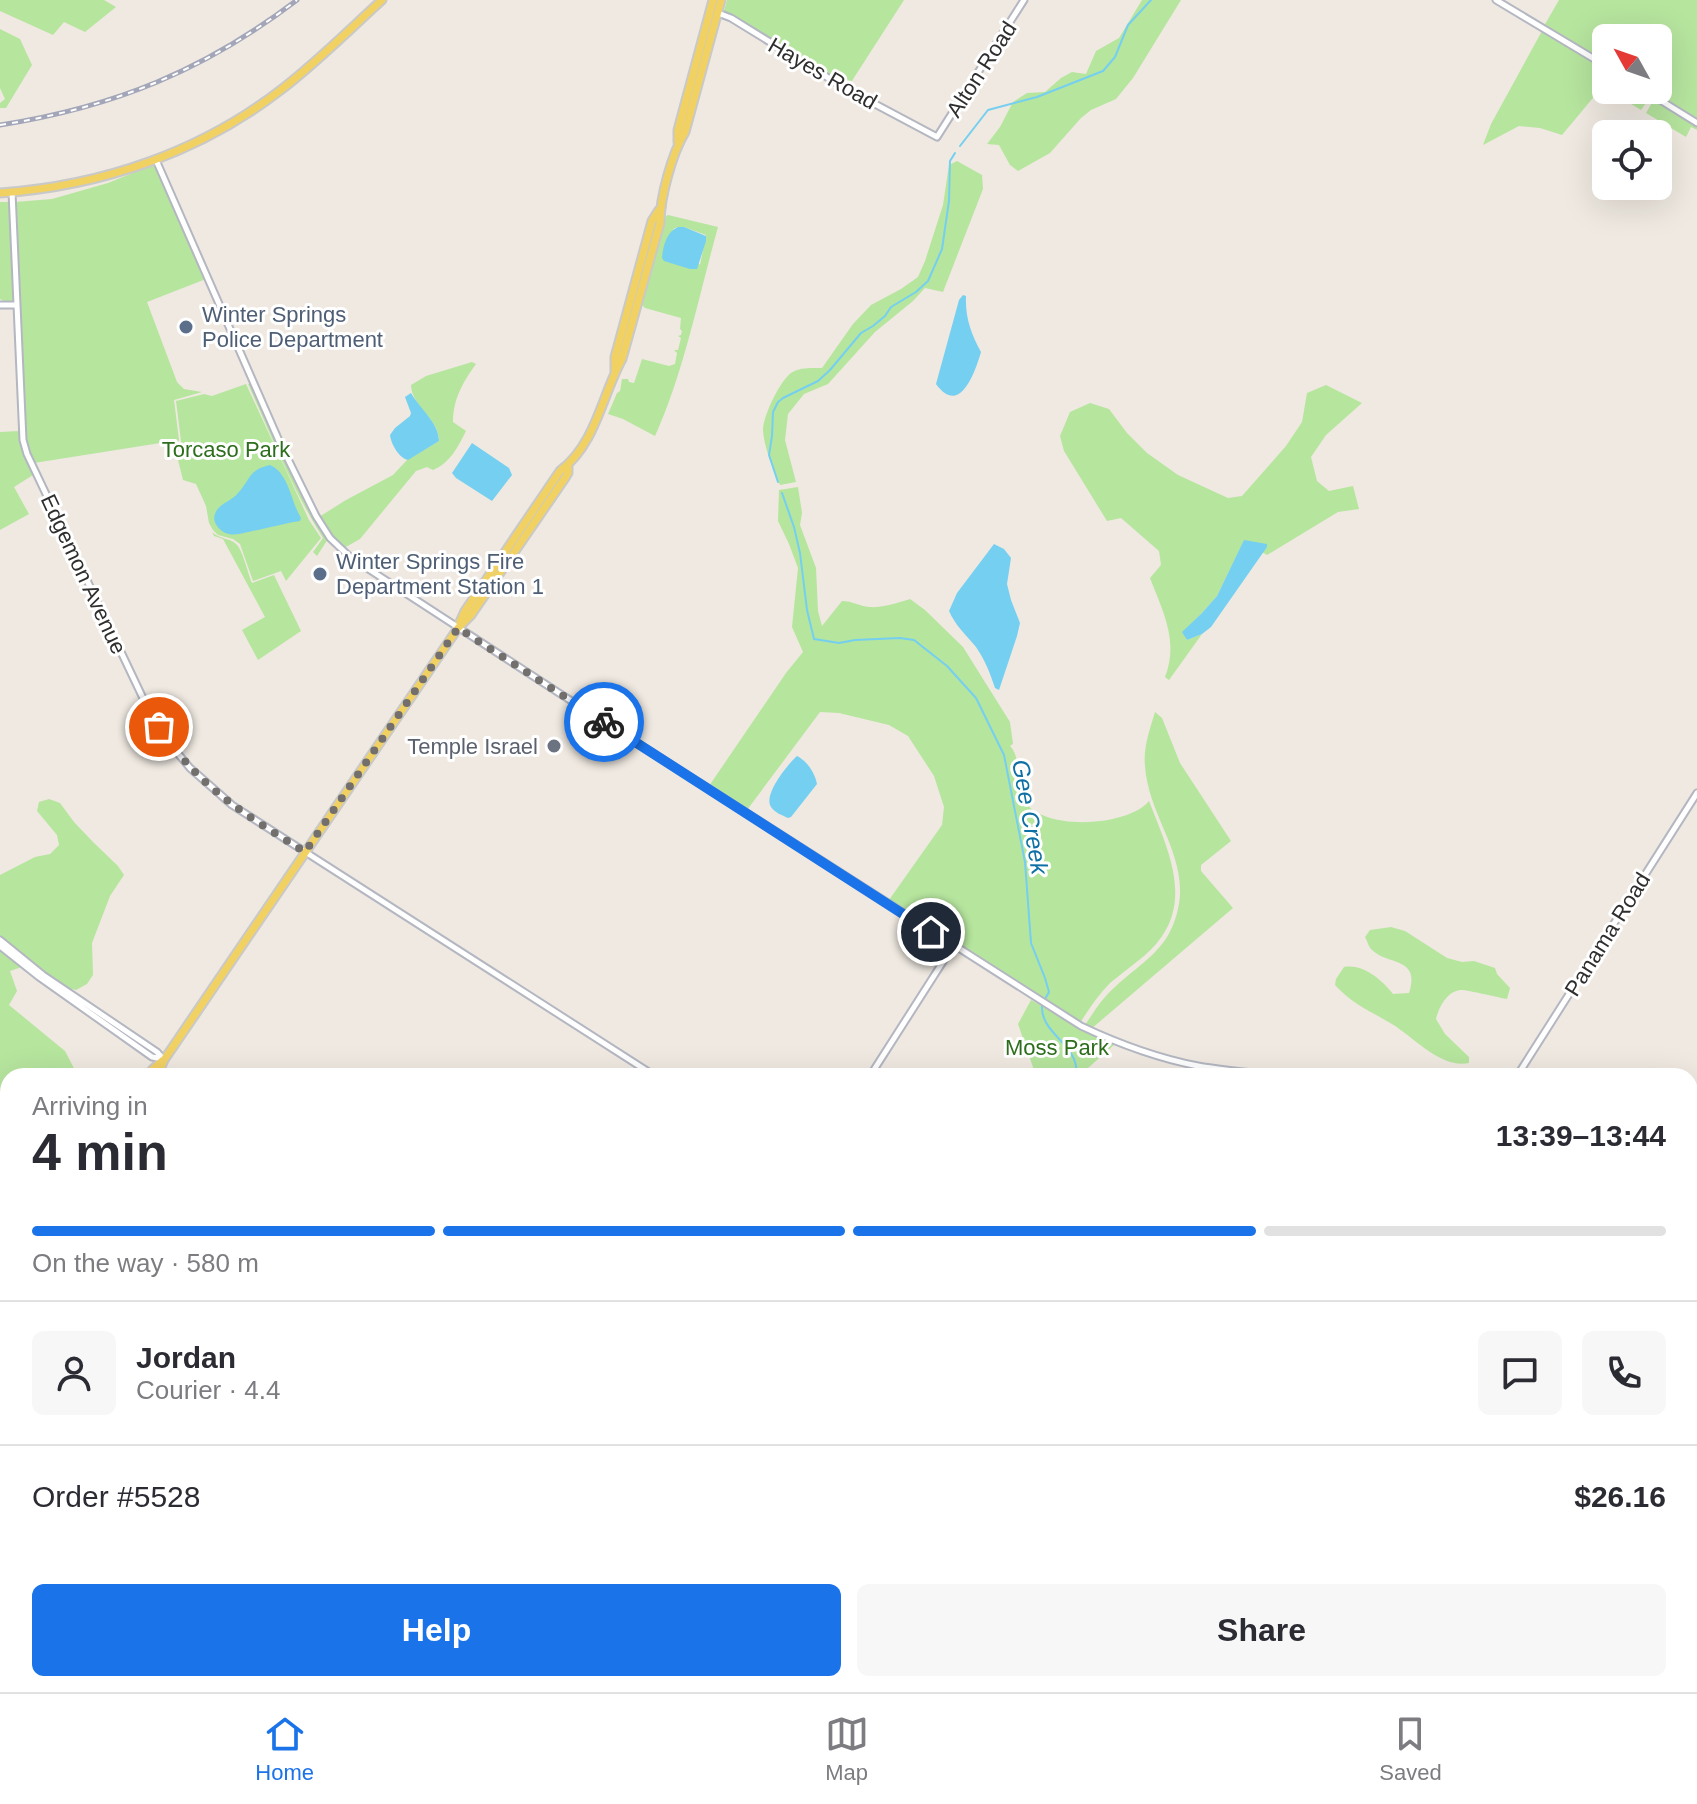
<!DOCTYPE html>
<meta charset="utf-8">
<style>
:root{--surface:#fff;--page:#f7f7f7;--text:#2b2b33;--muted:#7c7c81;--line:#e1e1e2;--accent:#1a73e8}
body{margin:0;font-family:Helvetica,sans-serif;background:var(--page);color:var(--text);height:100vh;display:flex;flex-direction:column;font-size:30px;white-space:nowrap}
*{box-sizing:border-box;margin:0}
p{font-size:26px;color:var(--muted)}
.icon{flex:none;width:44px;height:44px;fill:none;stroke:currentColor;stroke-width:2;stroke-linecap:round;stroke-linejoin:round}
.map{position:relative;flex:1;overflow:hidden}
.side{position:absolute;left:0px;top:1068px;width:1698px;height:624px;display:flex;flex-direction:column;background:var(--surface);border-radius:24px 24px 0 0;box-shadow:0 8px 32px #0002}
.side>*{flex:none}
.needle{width:52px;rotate:310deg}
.tools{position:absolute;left:1592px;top:24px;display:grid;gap:16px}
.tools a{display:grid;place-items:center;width:80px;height:80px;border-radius:12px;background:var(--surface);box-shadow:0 8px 32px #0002;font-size:40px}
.pin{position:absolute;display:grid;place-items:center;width:68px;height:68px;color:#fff;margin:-34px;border:4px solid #fff;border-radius:50%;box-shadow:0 2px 8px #0007}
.courier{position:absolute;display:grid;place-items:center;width:80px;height:80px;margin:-40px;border:6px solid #1a73e8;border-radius:50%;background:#fff;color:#222;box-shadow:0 2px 10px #0007}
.head em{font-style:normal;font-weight:600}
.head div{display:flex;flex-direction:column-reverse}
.head{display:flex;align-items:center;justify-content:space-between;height:136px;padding:0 32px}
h1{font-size:52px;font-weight:600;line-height:60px}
.bar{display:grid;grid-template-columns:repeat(4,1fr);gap:12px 8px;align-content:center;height:96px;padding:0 32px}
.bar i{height:10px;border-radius:6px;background:var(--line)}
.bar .selected{background:var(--accent)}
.bar p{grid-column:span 4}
.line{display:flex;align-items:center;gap:20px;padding:0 32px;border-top:2px solid var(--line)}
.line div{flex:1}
.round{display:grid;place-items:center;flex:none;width:84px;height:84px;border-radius:12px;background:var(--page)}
.action{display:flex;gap:16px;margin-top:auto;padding:16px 32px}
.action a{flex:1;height:92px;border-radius:12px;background:var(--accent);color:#fff;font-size:32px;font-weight:600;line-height:92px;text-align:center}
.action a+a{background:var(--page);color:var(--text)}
.tab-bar{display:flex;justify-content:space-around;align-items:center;height:112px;border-top:2px solid var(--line);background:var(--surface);font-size:22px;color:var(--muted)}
.tab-bar a{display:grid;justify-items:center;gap:4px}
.tab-bar .selected{color:var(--accent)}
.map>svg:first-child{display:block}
.green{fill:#b6e59e;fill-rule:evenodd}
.water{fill:#75cff0}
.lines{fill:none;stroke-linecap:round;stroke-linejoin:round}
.stream{stroke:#75cff0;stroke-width:2}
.minor-casing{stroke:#b4b7c1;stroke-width:9}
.major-casing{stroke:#c9c9c9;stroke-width:11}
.minor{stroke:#fff;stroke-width:5}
.major{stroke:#f2d163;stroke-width:7}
.rail-casing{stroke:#a3a6b8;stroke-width:5}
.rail{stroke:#fff;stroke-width:2;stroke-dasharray:6;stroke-linecap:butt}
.done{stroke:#726f6d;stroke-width:8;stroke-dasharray:0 14.4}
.route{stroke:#1a73e8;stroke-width:10}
.service-dot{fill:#5c6f8a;stroke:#fff;stroke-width:3}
.worship-dot{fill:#6b7280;stroke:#fff;stroke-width:3}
.labels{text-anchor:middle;stroke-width:6;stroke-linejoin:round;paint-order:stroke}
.street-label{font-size:22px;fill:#2e2e2e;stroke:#fff}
.service-label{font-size:22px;fill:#4e5e75;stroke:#fff;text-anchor:start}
.park-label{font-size:22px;fill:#2c6e1b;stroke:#fff}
.worship-label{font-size:22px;fill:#5b616d;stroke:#fff;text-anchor:end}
.water-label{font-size:24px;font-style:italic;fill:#0d6fa3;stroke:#fff}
</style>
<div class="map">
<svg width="1697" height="1692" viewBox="0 0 1697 1692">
<rect width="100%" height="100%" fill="#efe9e1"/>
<path class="green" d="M0,0H104L116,7L85,32L64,22L53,35L0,11Z
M727,0H904L848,87L724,11Z
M1142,0H1181L1133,78L1116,99L1091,110L1081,118L1050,153L1018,171L1010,165L999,145L987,144L1000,127L1013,102L1027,93L1045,92L1061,78L1072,72L1086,74L1096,51L1119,38Z
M1559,0H1697V121L1649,90H1658V38H1606V63L1544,26Z
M0,29L20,39L32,65L6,108H0V103L5,99L0,88Z
M1542,31L1606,69V89L1602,87L1562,135L1540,128L1519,126L1483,145L1491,124Z
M1608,90H1640L1650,97L1641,110Z
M1654,99L1697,126V130L1691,127L1686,137L1646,113Z
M957,161L982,175L983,189L943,292L925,288L913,301L875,332L828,384L804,394L788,414L785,440L796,482L780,485C773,468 764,448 763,430C763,416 780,381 791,373C800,367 811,368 822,368L853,324L871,305L901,289L918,277L925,261L943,205L949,165Z
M155,164L206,279L147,302L177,382L184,389L202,392L174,400L179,440L175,447L173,441L34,463L25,440L15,202L52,199L108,183Z
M0,202H10L13,302L8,303L0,299Z
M668,215L718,227C699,295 684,372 655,436L623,419L608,414L617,393L620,391L622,379H628L629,382L634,383L642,359L669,366L675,364L677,353L674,350H678L681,338L678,336L681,335L682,331L680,329L681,318L645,308L642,305L666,216ZM678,227H684L706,235L700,265L673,229Z
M472,362L476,364C463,382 453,399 453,422L466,431C458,447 450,463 433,470L427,467L416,471L360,539L344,548L332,537L319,517L346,500L393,475L407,460L439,441C439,418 412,408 411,385L426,376Z
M252,383C275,436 296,491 328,539L317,556L313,552L323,538C293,491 271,435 248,384Z
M246,384L309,520L321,538L286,581L281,571L253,581L240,544L233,539L218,535L213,530L209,523L206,506L196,484L183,480L176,452L181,441L176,401L204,394L212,396Z
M1326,385L1362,403L1326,435L1311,457L1317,481L1329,491L1353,486L1359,509L1338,512L1267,555L1262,552L1267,547L1244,541L1217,596L1202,613L1183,632L1187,640L1202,634L1169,680L1165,677C1179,641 1163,612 1150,578L1161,565L1159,551L1121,518L1107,521L1064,451L1060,436L1070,412L1090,403L1109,409L1127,433L1147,453L1178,475L1228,498L1242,496L1286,446L1302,422L1307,393Z
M19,431L25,455L33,475L14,487L29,514L0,530V432Z
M798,487L802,513L800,525L816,568L818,611L822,626L842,601C852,601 860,606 869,607C882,608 897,603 910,599L925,610L963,647L1010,722L1013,744L1010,746C1022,758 1015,784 1023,799C1040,832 1128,827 1149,801C1170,855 1198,910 1144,956C1133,965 1121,974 1110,983C1098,995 1089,1009 1080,1023L889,900L942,825L944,807L934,776L908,736L889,725L839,713L820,712L747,810L709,786L786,673L803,652L792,627L798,568L789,544L778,521L779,490Z
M212,532C219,539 230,538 236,544C243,550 248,574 252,583L274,575L301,631L258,660L242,630L265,617L223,539L214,536Z
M1155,712L1162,718L1180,763L1231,841L1201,865V871L1233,908L1091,1029L1085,1025C1094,1012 1102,998 1115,987C1136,967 1162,953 1173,925C1198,864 1149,823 1145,766C1143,748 1150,729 1155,712Z
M49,799L60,803L74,822L93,842L118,866L124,875L110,896L92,943L93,975L87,984L76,990L67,988L44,973L0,937V875L35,857L50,854L59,845L57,835L37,811L39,802Z
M1391,927L1405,931L1447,958L1462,962L1474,961L1495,968L1497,974L1510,988L1507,999C1502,998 1463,989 1461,990C1447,991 1439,1007 1436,1019L1445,1034L1469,1057V1063C1441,1069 1415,1038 1392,1024C1372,1012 1352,1004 1335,985L1336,979L1344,967C1363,964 1381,979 1393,994L1409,993C1421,956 1387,966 1371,949C1369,947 1367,941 1365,937L1370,930Z
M0,949L22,967L10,971L17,991L9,1005L65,1051L78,1076H8V1244L0,1253Z
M1031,1000L1114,1045L1079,1076H1036L1018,1024Z
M108,1684H207L211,1692H95Z
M621,1684H762L764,1688L762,1692H632Z
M1020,1684H1110L1127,1692H1014Z
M1465,1684H1541L1539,1692H1499L1496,1689L1467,1688Z"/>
<path class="water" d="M678,227H684L706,236V241L697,269H690L664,261L662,258C663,247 666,232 678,227Z
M963,295L966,296C965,317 971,334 981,352C975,372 960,417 936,384L959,300Z
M411,393C420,409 439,423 439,441L408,460C399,458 391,444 390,435L395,428L410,416L411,413L405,397Z
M472,443L509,468L512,475L492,501L456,478L452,473Z
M270,465C289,473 291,502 301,518L300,521C286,523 272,527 258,530C244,532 228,541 217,526C215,523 213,518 215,514C218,504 232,501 238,493C251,479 248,470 270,465Z
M1244,540L1267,544V547L1211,627L1202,634L1187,640L1182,632L1202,613L1217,596Z
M994,544L1004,549L1011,558L1007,584L1011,600L1020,623L1017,636L999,690L995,688C990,673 985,660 976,647C966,635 955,625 949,611L957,593Z
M797,756C807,761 815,773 817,784L791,817L788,818C782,815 775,813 771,807C763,795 787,765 797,756Z"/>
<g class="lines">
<path class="stream" d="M960,146L988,110L1037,97L1103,71L1115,57L1128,25L1151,0
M778,482L769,455L772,436L773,412L778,402L783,398L818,381L830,370L861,333L873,326L885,316L891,307L916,292L928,281L942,249L949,201L950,161L955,153
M782,493L794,527L800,553L807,610L814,639L839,643L855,640L900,638L914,640L947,666L976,698L1004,755L1025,862L1031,943L1045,978L1049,992L1045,999
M1042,1005C1040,1035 1081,1045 1076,1076
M756,1692L758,1684"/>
<g class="minor-casing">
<path id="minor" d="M1496,0L1606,66
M718,13L731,18L843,87L937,137L1024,0
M1644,90L1697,123
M156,160L280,443L316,516L330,538L350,557L559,693L1081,1026C1119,1044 1157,1058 1198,1066C1226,1071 1256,1073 1284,1076
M12,192L23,440L27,454L151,715L170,744L190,768L232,805L655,1076
M0,305H15
M0,940L43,975L157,1052L164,1060
M0,946L39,977L152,1057L163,1059
M870,1076L953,946
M1517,1076L1697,793
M0,1290L8,1296
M0,1297L8,1304
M764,1684L769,1692
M1264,1684L1273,1692
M1415,1692L1417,1684"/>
</g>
<g class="major-casing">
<path id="major" d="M678,142V130L713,0
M0,193C102,186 201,152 282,89C317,62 349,30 382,0
M615,371V357L652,221L659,210
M460,622L465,611L560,471C596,444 602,395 622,359L660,223C660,197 672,154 685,132L721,0
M148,1076L153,1069L162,1061
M157,1076L164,1060L458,628L471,615L565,478L568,473V465
M0,1258L8,1249
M0,1271L8,1261
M1690,1629L1697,1623
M1690,1642L1697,1636
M1632,1692L1638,1684
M1645,1692L1650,1684"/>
</g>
<use href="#minor" class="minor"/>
<use href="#major" class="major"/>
<g class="rail-casing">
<path id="rail" d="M0,125C115,107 205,70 297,0"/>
</g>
<use href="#rail" class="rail"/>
</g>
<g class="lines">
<path class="done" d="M159,727C200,789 245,814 305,852L458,628L604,722"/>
<path class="route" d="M604,722L931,932"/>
</g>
<g class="service-dot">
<circle cx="186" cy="327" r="8"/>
<circle cx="320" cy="574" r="8"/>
</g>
<circle class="worship-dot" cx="554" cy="746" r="8"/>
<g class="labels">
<g class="street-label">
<text transform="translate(981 69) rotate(-57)" y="8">Alton Road</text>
<text transform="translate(823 73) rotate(30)" y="8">Hayes Road</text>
<text transform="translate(84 574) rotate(65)" y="8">Edgemon Avenue</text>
<text transform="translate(1607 934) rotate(-58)" y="8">Panama Road</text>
</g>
<g class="service-label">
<text x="202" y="322">Winter Springs<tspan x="202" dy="25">Police Department</tspan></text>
<text x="336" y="569">Winter Springs Fire<tspan x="336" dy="25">Department Station 1</tspan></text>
</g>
<g class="park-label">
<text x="226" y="457">Torcaso Park</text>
<text x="1057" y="1055">Moss Park</text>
</g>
<g class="worship-label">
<text x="538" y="754">Temple Israel</text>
</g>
<g class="water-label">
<text transform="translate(1030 817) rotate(80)" y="8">Gee Creek</text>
</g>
</g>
</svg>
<div class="tools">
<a><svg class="needle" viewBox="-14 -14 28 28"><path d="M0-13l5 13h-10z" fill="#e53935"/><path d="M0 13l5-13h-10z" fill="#7c7c81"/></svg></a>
<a><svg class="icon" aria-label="locate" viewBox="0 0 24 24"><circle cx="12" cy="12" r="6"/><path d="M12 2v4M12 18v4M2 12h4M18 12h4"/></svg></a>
</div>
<div class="pin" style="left:159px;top:727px;background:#ea580c"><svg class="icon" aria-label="bag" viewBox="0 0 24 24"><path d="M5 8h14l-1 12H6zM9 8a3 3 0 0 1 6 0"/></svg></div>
<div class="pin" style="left:931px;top:932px;background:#1f2937"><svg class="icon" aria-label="home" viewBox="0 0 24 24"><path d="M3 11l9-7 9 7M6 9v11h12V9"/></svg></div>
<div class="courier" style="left:604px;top:722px"><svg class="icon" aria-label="bike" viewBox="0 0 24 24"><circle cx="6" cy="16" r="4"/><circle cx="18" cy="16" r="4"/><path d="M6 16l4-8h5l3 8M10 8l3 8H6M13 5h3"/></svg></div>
<section class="side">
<div class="head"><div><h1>4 min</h1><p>Arriving in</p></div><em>13:39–13:44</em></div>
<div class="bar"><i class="selected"></i><i class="selected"></i><i class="selected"></i><i></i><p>On the way · 580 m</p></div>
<div class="line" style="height:144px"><a class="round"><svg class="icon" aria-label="person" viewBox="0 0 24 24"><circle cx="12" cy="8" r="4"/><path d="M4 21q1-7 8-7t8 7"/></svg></a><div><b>Jordan</b><p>Courier · 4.4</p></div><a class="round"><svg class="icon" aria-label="chat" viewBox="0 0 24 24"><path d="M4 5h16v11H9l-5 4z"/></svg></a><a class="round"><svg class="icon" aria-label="phone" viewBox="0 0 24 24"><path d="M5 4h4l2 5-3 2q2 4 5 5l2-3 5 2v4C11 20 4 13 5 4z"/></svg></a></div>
<div class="line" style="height:104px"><div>Order #5528</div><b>$26.16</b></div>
<div class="action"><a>Help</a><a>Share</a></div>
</section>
</div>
<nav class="tab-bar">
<a class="selected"><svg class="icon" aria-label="home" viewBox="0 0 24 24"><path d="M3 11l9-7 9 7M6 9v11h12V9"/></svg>Home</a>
<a><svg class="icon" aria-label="map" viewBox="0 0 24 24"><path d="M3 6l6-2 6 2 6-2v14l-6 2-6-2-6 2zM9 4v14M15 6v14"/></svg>Map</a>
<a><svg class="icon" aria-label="saved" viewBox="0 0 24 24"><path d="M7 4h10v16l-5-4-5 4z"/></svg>Saved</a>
</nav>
